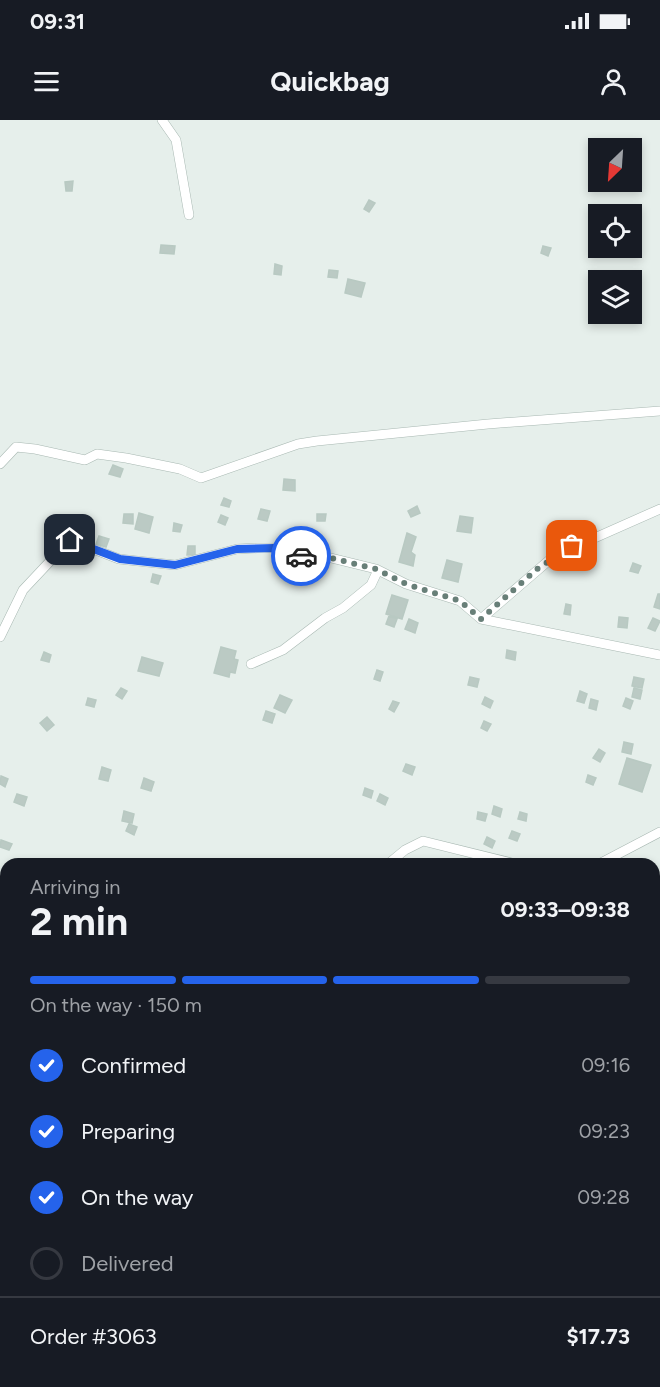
<!DOCTYPE html>
<meta charset="utf-8">
<style>
:root{--surface:#171b24;--page:#20242c;--text:#f1f3f6;--muted:#9ea1a6;--line:#363941;--accent:#2563eb}
body{margin:0;font-family:Figtree,sans-serif;background:var(--page);color:var(--text);height:100vh;display:flex;flex-direction:column;font-size:22px;white-space:nowrap}
*{box-sizing:border-box;margin:0}
p{font-size:20px;color:var(--muted)}
.icon{flex:none;width:33px;height:33px;fill:none;stroke:currentColor;stroke-width:2;stroke-linecap:round;stroke-linejoin:round}
.map{position:relative;flex:1;overflow:hidden}
.sheet{position:absolute;left:0px;top:738px;width:660px;height:530px;display:flex;flex-direction:column;background:var(--surface);border-radius:18px 18px 0 0;box-shadow:0 3px 9px #0003}
.sheet>*{flex:none}
.needle{width:39px;rotate:205deg}
.buttons{position:absolute;left:588px;top:18px;display:grid;gap:12px}
.buttons a{display:grid;place-items:center;width:54px;height:54px;border-radius:0px;background:var(--surface);box-shadow:0 3px 9px #0003;font-size:30px}
.pin{position:absolute;display:grid;place-items:center;width:51px;height:51px;color:#fff;margin:-26px;border-radius:12px;box-shadow:0 3px 9px #0006}
.courier{position:absolute;display:grid;place-items:center;width:60px;height:60px;margin:-30px;border:4px solid #2563eb;border-radius:50%;background:#fff;color:#222;box-shadow:0 2px 8px #0007}
.head em{font-style:normal;font-weight:700}
.head div{display:flex;flex-direction:column-reverse}
.head{display:flex;align-items:center;justify-content:space-between;height:102px;padding:0 30px}
h1{font-size:39px;font-weight:700;line-height:45px}
.bar{display:grid;grid-template-columns:repeat(4,1fr);gap:9px 6px;align-content:center;height:72px;padding:0 30px}
.bar i{height:8px;border-radius:4px;background:var(--line)}
.bar .active{background:var(--accent)}
.bar p{grid-column:span 4}
.line{display:flex;align-items:center;gap:15px;padding:0 30px;border-top:2px solid var(--line)}
.line div{flex:1}
ol{padding:0 30px;list-style:none}
li{display:flex;align-items:center;gap:18px;height:66px}
li p{margin-inline-start:auto}
li .icon{padding:6px;border-radius:50%;background:var(--accent);color:#fff;stroke-width:4}
li:last-child{color:var(--muted)}
li i{width:33px;height:33px;border:3px solid var(--line);border-radius:50%}
.status{display:flex;justify-content:space-between;align-items:center;height:42px;padding:0 30px;background:var(--surface);direction:ltr}
.status svg{height:16px;fill:currentColor}
header{display:flex;justify-content:space-between;align-items:center;height:78px;padding:0 30px;background:var(--surface);font-size:27px;font-weight:700}
.map>svg:first-child{display:block}
.building{fill:#bbcac4;stroke:#b8c9c2;stroke-width:1.5}
.lines{fill:none;stroke-linecap:round;stroke-linejoin:round}
.street-casing{stroke:#a8b8b2;stroke-width:10}
.street{stroke:#fff;stroke-width:9}
.done{stroke:#687f78;stroke-width:6;stroke-dasharray:0 10.8}
.route{stroke:#2563eb;stroke-width:8}
</style>
<div class="status"><b>09:31</b><svg viewBox="0 0 49 12"><path d="M0 12V9h3v3zM5 12V6h3v6zM10 12V3h3v9zM15 12V0h3v12zM26 1h20v11H26zM47 4h2v5h-2z"/></svg></div>
<header><svg class="icon" aria-label="menu" viewBox="0 0 24 24"><path d="M4 6h16M4 12h16M4 18h16"/></svg>Quickbag<svg class="icon" aria-label="person" viewBox="0 0 24 24"><circle cx="12" cy="8" r="4"/><path d="M4 21q1-7 8-7t8 7"/></svg></header>
<div class="map">
<svg width="660" height="1267" viewBox="0 0 660 1267">
<rect width="100%" height="100%" fill="#e6efeb"/>
<path class="building" d="M73,61L72,71H66L65,62Z
M369,80L375,83L369,92L364,89Z
M161,125L175,126L174,134L160,133Z
M543,126L551,128L548,136L541,133Z
M275,144L282,146L281,155L274,154Z
M329,150L338,151L337,158L328,157Z
M348,159L365,163L361,177L345,173Z
M113,345L123,349L120,357L109,354Z
M284,359L295,360V371L283,370Z
M224,378L231,381L229,387L221,385Z
M417,386L420,393L411,397L408,391Z
M261,389L270,391L267,401L258,399Z
M139,393L153,397L149,413L135,409Z
M124,394H133V404L123,403Z
M317,394H326L325,401H317Z
M221,395L228,398L225,405L218,402Z
M460,396L473,398L471,413L457,411Z
M174,403L182,405L180,412L173,411Z
M407,413L416,417L411,432L415,435L413,446L399,442Z
M99,416L109,419L106,427L96,424Z
M188,426H195V435H187Z
M447,440L462,444L458,462L442,458Z
M633,443L641,446L638,453L630,451Z
M153,454L161,456L158,464L151,462Z
M658,474H660V489L654,487Z
M392,475L408,480L402,499L386,494Z
M566,484L571,485L570,495L564,494Z
M389,496L397,499L394,507L386,504Z
M619,497L628,498L627,508L618,507Z
M653,498L660,501L655,511L648,508Z
M409,499L418,503L415,513L405,509Z
M221,527L236,531L234,539L238,540L235,553L230,552L229,557L214,553Z
M507,530L516,532L515,540L506,538Z
M44,532L51,535L49,542L41,540Z
M142,537L163,543L159,556L138,551Z
M377,550L383,552L380,561L374,559Z
M470,557L479,559L477,567L468,565Z
M634,557L644,559L642,568L632,566Z
M121,568L127,571L122,579L116,575Z
M634,568L642,570L640,579L632,577Z
M580,571L587,574L584,583L577,581Z
M280,575L292,580L285,593L274,588Z
M485,577L493,581L490,588L482,584Z
M88,578L96,580L94,587L86,585Z
M626,578L633,581L630,589L623,586Z
M591,579L598,581L596,590L589,588Z
M393,581L399,583L394,592L389,589Z
M266,591L275,594L272,603L263,600Z
M47,597L54,605L47,611L40,603Z
M484,601L491,604L487,611L481,608Z
M624,622L633,624L631,634L622,632Z
M599,629L605,633L600,642L593,638Z
M627,638L651,645L642,672L619,664Z
M406,644L415,647L412,655L403,651Z
M102,647L111,650L108,661L99,659Z
M588,655L596,658L593,665L586,662Z
M1,656L8,659L5,667L0,664Z
M144,658L154,662L151,671L141,668Z
M365,668L373,671L371,678L363,675Z
M17,674L27,677L24,686L14,682Z
M380,674L388,678L385,685L377,681Z
M494,686L502,689L500,697L492,694Z
M124,691L134,694L132,703L122,701Z
M478,692L487,694L485,701L477,699Z
M520,692L527,694L526,701L518,699Z
M129,704L137,707L134,715L126,711Z
M512,711L520,714L517,721L509,718Z
M487,717L495,721L492,728L484,724Z
M1,720L12,724L9,730L0,727Z
M654,1191L660,1193V1204L654,1203Z"/>
<g class="lines">
<g class="street-casing">
<path id="street" d="M162,0L176,20L189,95
M0,344L16,327L35,329L85,340L97,334L126,338L180,349L201,358L298,324L317,321L488,304L660,291
M481,499L554,436L660,389
M0,517L23,470L70,420L119,439L175,445L237,429L257,428H274L300,435L327,437L376,449L406,464L460,481L481,499L660,535
M251,544L283,530L325,498L343,488L371,465L378,450
M388,744L405,730L423,721L516,744
M599,744L660,712
M654,806L660,778
M0,966L6,965
M654,1000L660,997
M654,1140L660,1139
M0,1143L6,1145
M420,1262L437,1267
M616,1262L619,1267
M380,1267L384,1262
M533,1267L536,1262"/>
</g>
<use href="#street" class="street"/>
</g>
<g class="lines">
<path class="done" d="M301,436L327,437L376,449L406,464L460,481L481,499L537,449L572,426"/>
<path class="route" d="M70,420L120,439L175,445L237,429L274,428L301,436"/>
</g>
</svg>
<div class="buttons">
<a><svg class="needle" viewBox="-14 -14 28 28"><path d="M0-13l5 13h-10z" fill="#e53935"/><path d="M0 13l5-13h-10z" fill="#9ea1a6"/></svg></a>
<a><svg class="icon" aria-label="locate" viewBox="0 0 24 24"><circle cx="12" cy="12" r="6"/><path d="M12 2v4M12 18v4M2 12h4M18 12h4"/></svg></a>
<a><svg class="icon" aria-label="layers" viewBox="0 0 24 24"><path d="M12 4l9 5-9 5-9-5zM3 14l9 5 9-5"/></svg></a>
</div>
<div class="pin" style="left:572px;top:426px;background:#ea580c"><svg class="icon" aria-label="bag" viewBox="0 0 24 24"><path d="M5 8h14l-1 12H6zM9 8a3 3 0 0 1 6 0"/></svg></div>
<div class="pin" style="left:70px;top:420px;background:#1f2937"><svg class="icon" aria-label="home" viewBox="0 0 24 24"><path d="M3 11l9-7 9 7M6 9v11h12V9"/></svg></div>
<div class="courier" style="left:301px;top:436px"><svg class="icon" aria-label="car" viewBox="0 0 24 24"><path d="M5 17H2v-5l4-1 3-4h7l3 4 3 1v5h-3M9 17h6M6 11h13"/><circle cx="7" cy="17" r="2"/><circle cx="17" cy="17" r="2"/></svg></div>
<section class="sheet">
<div class="head"><div><h1>2 min</h1><p>Arriving in</p></div><em>09:33–09:38</em></div>
<div class="bar"><i class="active"></i><i class="active"></i><i class="active"></i><i></i><p>On the way · 150 m</p></div>
<ol>
<li><svg class="icon" aria-label="check" viewBox="0 0 24 24"><path d="M5 12l5 5 9-10"/></svg>Confirmed<p>09:16</p></li>
<li><svg class="icon" aria-label="check" viewBox="0 0 24 24"><path d="M5 12l5 5 9-10"/></svg>Preparing<p>09:23</p></li>
<li><svg class="icon" aria-label="check" viewBox="0 0 24 24"><path d="M5 12l5 5 9-10"/></svg>On the way<p>09:28</p></li>
<li><i></i>Delivered</li>
</ol>
<div class="line" style="height:78px"><div>Order #3063</div><b>$17.73</b></div>
</section>
</div>
